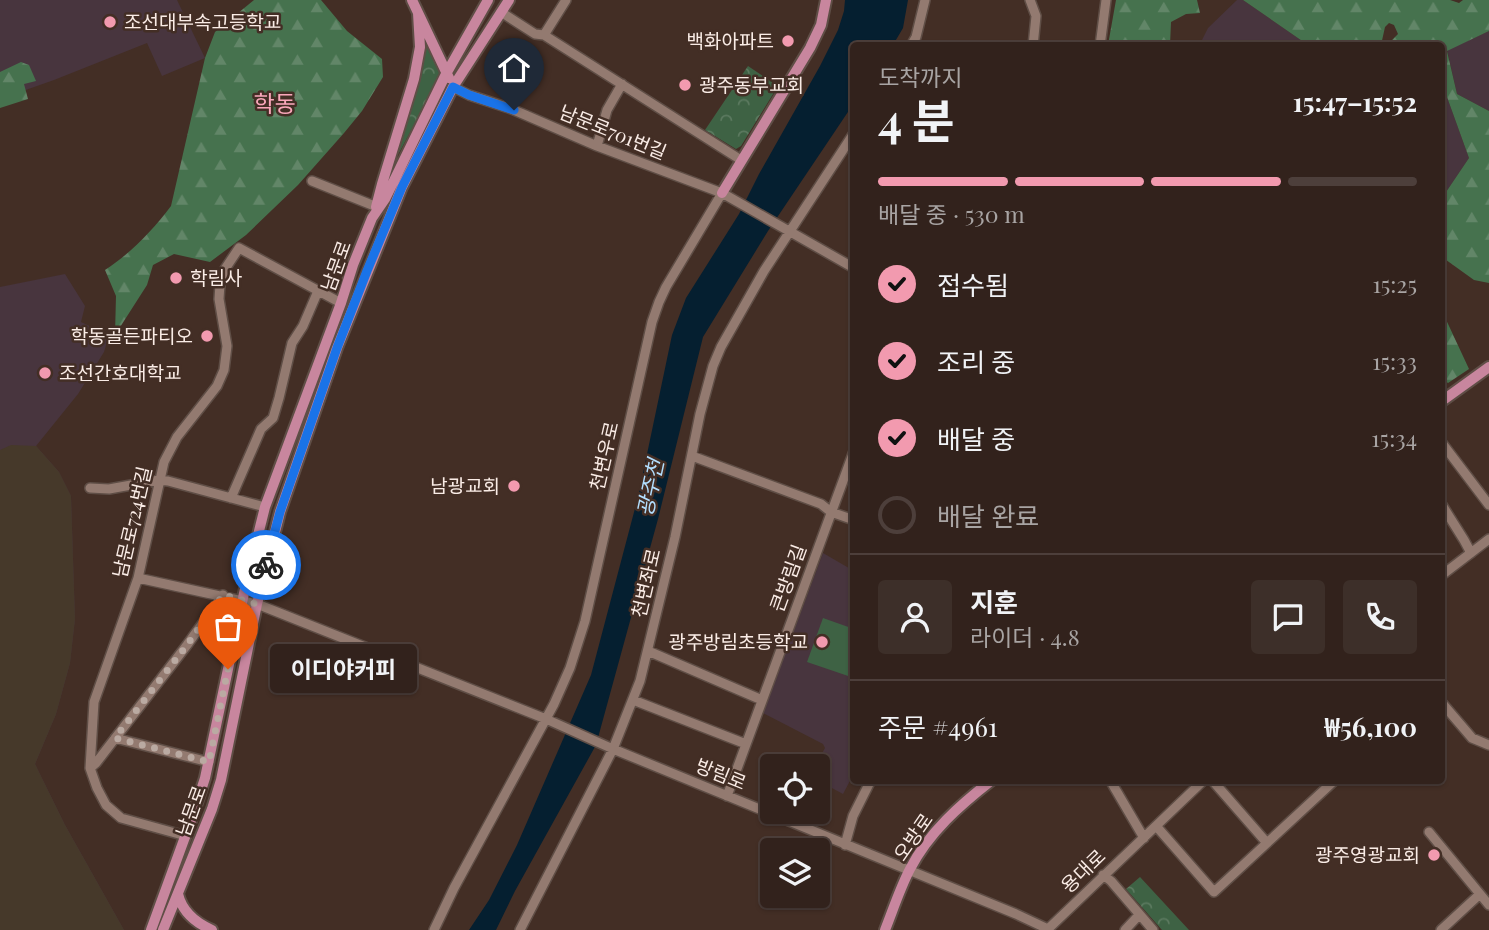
<!DOCTYPE html>
<html lang="ko">
<meta charset="utf-8">
<style>
:root{--surface:#32221c;--page:#3d2f29;--text:#f1f3f6;--muted:#a8a4a3;--line:#4d3f3b;--accent:#f29aaf}
body{margin:0;font-family:"Playfair Display","Noto Sans KR",serif;background:var(--page);color:var(--text);height:100vh;display:flex;flex-direction:column;font-size:26px;white-space:nowrap}
*{box-sizing:border-box;margin:0}
p{font-size:23px;color:var(--muted)}
.icon{flex:none;width:38px;height:38px;fill:none;stroke:currentColor;stroke-width:2;stroke-linecap:round;stroke-linejoin:round}
.map{position:relative;flex:1;overflow:hidden}
.side{position:absolute;left:850px;top:42px;width:595px;height:742px;display:flex;flex-direction:column;background:var(--surface);border-radius:7px;box-shadow:0 2px 5px #0004,0 0 0 2px var(--line)}
.side>*{flex:none}
.buttons{position:absolute;left:760px;top:754px;display:grid;gap:14px}
.buttons a{display:grid;place-items:center;width:70px;height:70px;border-radius:7px;background:var(--surface);box-shadow:0 2px 5px #0004,0 0 0 2px var(--line);font-size:35px}
.pin{position:absolute;display:grid;place-items:center;width:60px;height:60px;color:#fff;margin:-72px -30px;border-radius:50% 50% 50% 0;rotate:-45deg;box-shadow:0 0 7px #0007}
.pin .icon{rotate:45deg}
.courier{position:absolute;display:grid;place-items:center;width:70px;height:70px;margin:-35px;border:5px solid #1a73e8;border-radius:50%;background:#fff;color:#222;box-shadow:0 2px 9px #0007}
.bubble{position:absolute;height:49px;border-radius:7px;background:var(--surface);box-shadow:0 2px 5px #0004,0 0 0 2px var(--line);font-size:23px;font-weight:700;line-height:49px;text-align:center}
.overview em{font-style:normal;font-weight:700}
.overview div{display:flex;flex-direction:column-reverse}
.overview{display:flex;align-items:center;justify-content:space-between;height:119px;padding:0 28px}
h1{font-size:46px;font-weight:700;line-height:52px}
.bar{display:grid;grid-template-columns:repeat(4,1fr);gap:10px 7px;align-content:center;height:84px;padding:0 28px}
.bar i{height:9px;border-radius:5px;background:var(--line)}
.bar .selected{background:var(--accent)}
.bar p{grid-column:span 4}
.line{display:flex;align-items:center;gap:18px;padding:0 28px;border-top:2px solid var(--line)}
.line div{flex:1}
.round{display:grid;place-items:center;flex:none;width:74px;height:74px;border-radius:7px;background:var(--page)}
ol{padding:0 28px;list-style:none}
li{display:flex;align-items:center;gap:21px;height:77px}
li p{margin-inline-start:auto}
li .icon{padding:7px;border-radius:50%;background:var(--accent);color:#111;stroke-width:4}
li:last-child{color:var(--muted)}
li i{width:38px;height:38px;border:4px solid var(--line);border-radius:50%}
.map>svg:first-child{display:block}
.education{fill:#48353e}
.medical{fill:#46392a}
.forest{fill:url(#forest-firs)}
.park{fill:url(#park-crowns)}
.garden{fill:#3e6244}
.water{fill:#051f30}
.lines{fill:none;stroke-linecap:round;stroke-linejoin:round}
.minor-casing{stroke:#5f4e46;stroke-width:12}
.major-casing{stroke:#5f4e46;stroke-width:14}
.minor{stroke:#937a70;stroke-width:9}
.major{stroke:#c8869e;stroke-width:10}
.done{stroke:#baaaa2;stroke-width:7;stroke-dasharray:0 12.6}
.route{stroke:#1a73e8;stroke-width:9}
.poi-dot{fill:#f29aaf;stroke:#432e25;stroke-width:2.5}
.labels{text-anchor:middle;stroke-width:5;stroke-linejoin:round;paint-order:stroke}
.poi-label{font-size:19px;fill:#faece6;stroke:#432e25;text-anchor:end}
.street-label{font-size:19px;fill:#faece6;stroke:#432e25}
.water-label{font-size:21px;font-style:italic;fill:#b2defe;stroke:#432e25}
.quarter-label{font-size:23px;fill:#f9a7ba;stroke:#432e25}
</style>
<div class="map">
<svg width="1489" height="930" viewBox="0 0 1489 930">
<defs>
<pattern id="forest-firs" width="22" height="20" patternUnits="userSpaceOnUse" patternTransform="scale(1.75)"><rect width="22" height="20" fill="#46724e"/><path d="M5 1l3.5 6h-7zM16 11l3.5 6h-7z" fill="#628668"/></pattern>
<pattern id="park-crowns" width="20" height="18" patternUnits="userSpaceOnUse" patternTransform="scale(1.75)"><rect width="20" height="18" fill="#3e6244"/><path d="M2 6a3 3 0 1 1 6 0M12 15a3 3 0 1 1 6 0" fill="none" stroke="#5b795f"/></pattern>
</defs>
<rect width="100%" height="100%" fill="#432e25"/>
<path class="education" d="M0,0H177L205,58L162,76L147,43L54,80L0,99Z
M1237,0H1243L1308,45L1199,46L1208,28Z
M1489,31V111L1457,94L1447,50Z
M1447,97L1469,158L1442,198V99Z
M65,274L85,306L81,322L109,335L104,352L78,394L36,446L59,472L71,496L75,619L70,663L56,714L35,764L65,825L124,930H0V287Z
M823,553L854,571V773L843,794L817,780V766H815L825,748L823,744L763,713Z"/>
<path class="medical" d="M11,445L36,446L59,472L71,496L75,619L70,663L56,714L35,764L65,825L124,930H0V450Z"/>
<path class="forest" d="M254,0H321L347,31L382,59L383,77L362,111L344,133L298,185L246,235L210,262L174,254L153,265L147,285L115,335L116,296L105,270C131,253 152,231 171,206L205,58L215,32Z
M1116,0H1197L1200,13L1186,14L1171,22L1170,45H1108Z
M1243,0H1450L1459,3L1463,0H1489V31L1447,51L1457,94L1489,111V283L1474,280L1442,257V198L1469,158L1447,97L1442,99V46L1395,45L1392,40L1398,34L1394,25L1389,23L1385,27L1381,45H1308Z
M21,62L29,65L36,81L24,84L28,99L0,108V72Z
M1442,311L1469,369L1448,383L1442,379Z"/>
<path class="park" d="M422,26L441,74L398,155L407,118Z
M748,66L778,86L741,146L736,149L705,130Z
M1140,877L1189,930H1162L1126,889Z"/>
<path class="garden" d="M823,618L854,629V678L807,662Z"/>
<path class="water" d="M845,0H908L903,28L893,45L854,46V103L768,231L703,337L658,519L596,745L515,891L496,930H469L489,900L517,845L591,675L638,497L672,335L686,298L739,214L759,174L820,66L838,30L844,11Z"/>
<g class="lines">
<g class="minor-casing">
<path id="minor" d="M1030,0L1036,16L1033,46
M501,12L535,34L544,35L741,160
M544,35L566,0
M911,46L916,37L925,0
M1100,46L1106,0
M453,87L469,95L509,108L597,146L722,193L854,268
M597,146L607,110L622,84
M312,181L377,207
M1442,443L1489,505
M692,456L821,504L831,512L854,520
M90,488L109,489L159,480L168,481L265,507
M231,498L261,429L273,418L279,398L292,343L303,326L318,291
M1442,505L1464,540L1471,553
M1442,575L1489,539
M138,578L257,604L546,719L613,749L1016,914L1048,929
M648,651L762,700
M633,700L746,744
M1442,703L1472,738L1489,745
M115,738L209,762
M90,768L96,763L187,645L223,595
M1110,780L1144,838
M1212,780L1267,843
M727,796L854,451
M1157,827L1214,892L1335,780
M1429,832L1489,905
M186,836L121,818L106,805L97,788L90,768L94,702L138,578L164,462L177,437L217,386L224,370L227,346L219,299L220,284L225,269L239,248L341,303
M845,845L853,816L871,780
M1103,875L1111,881L1153,930
M434,930L454,888L554,704L570,668L585,621L652,322L659,302L666,287L722,193
M520,930L613,749L640,681L675,537L700,414L713,366L721,347L764,271L854,133
M1047,930L1204,780
M1125,930L1139,915
M1441,930L1480,894"/>
</g>
<g class="major-casing">
<path id="major" d="M412,0L449,78
M722,193L810,48L821,25L826,0
M376,207L382,184L414,79L420,47L418,13
M1442,401L1489,367
M178,894C182,911 196,923 212,930
M151,930L193,815L205,778L247,579L265,507L341,303L353,265L372,218L385,199L446,74L488,0
M163,930L212,809L221,780L257,604L280,512L337,348L402,187L453,87L509,0
M885,930C893,910 900,888 910,869C929,832 960,805 992,780"/>
</g>
<use href="#minor" class="minor"/>
<use href="#major" class="major"/>
</g>
<g class="lines">
<path class="done" d="M228,669L209,762L115,738L187,645L223,595L257,604L266,565"/>
<path class="route" d="M266,565L280,512L337,348L367,271L402,187L453,87L469,95L514,110"/>
</g>
<g class="poi-dot">
<circle cx="110" cy="22" r="7"/>
<circle cx="788" cy="41" r="7"/>
<circle cx="685" cy="85" r="7"/>
<circle cx="176" cy="278" r="7"/>
<circle cx="207" cy="336" r="7"/>
<circle cx="45" cy="373" r="7"/>
<circle cx="514" cy="486" r="7"/>
<circle cx="822" cy="642" r="7"/>
<circle cx="1434" cy="855" r="7"/>
</g>
<g class="labels">
<g class="poi-label">
<text x="124" y="29" text-anchor="start">조선대부속고등학교</text>
<text x="774" y="48">백화아파트</text>
<text x="699" y="92" text-anchor="start">광주동부교회</text>
<text x="190" y="285" text-anchor="start">학림사</text>
<text x="193" y="343">학동골든파티오</text>
<text x="59" y="380" text-anchor="start">조선간호대학교</text>
<text x="500" y="493">남광교회</text>
<text x="808" y="649">광주방림초등학교</text>
<text x="1420" y="862">광주영광교회</text>
</g>
<g class="street-label">
<text transform="translate(613 132) rotate(22)" y="7">남문로701번길</text>
<text transform="translate(336 266) rotate(-70)" y="7">남문로</text>
<text transform="translate(604 456) rotate(-77)" y="7">천변우로</text>
<text transform="translate(132 522) rotate(-77)" y="7">남문로724번길</text>
<text transform="translate(788 578) rotate(-70)" y="7">큰방림길</text>
<text transform="translate(646 583) rotate(-77)" y="7">천변좌로</text>
<text transform="translate(721 774) rotate(22)" y="7">방림로</text>
<text transform="translate(191 811) rotate(-70)" y="7">남문로</text>
<text transform="translate(913 837) rotate(-55)" y="7">오방로</text>
<text transform="translate(1083 871) rotate(-44)" y="7">용대로</text>
</g>
<g class="water-label">
<text transform="translate(651 488) rotate(-78)" y="7">광주천</text>
</g>
<g class="quarter-label">
<text x="275" y="112">학동</text>
</g>
</g>
</svg>
<div class="buttons">
<a><svg class="icon" aria-label="locate" viewBox="0 0 24 24"><circle cx="12" cy="12" r="6"/><path d="M12 2v4M12 18v4M2 12h4M18 12h4"/></svg></a>
<a><svg class="icon" aria-label="layers" viewBox="0 0 24 24"><path d="M12 4l9 5-9 5-9-5zM3 14l9 5 9-5"/></svg></a>
</div>
<div class="pin" style="left:228px;top:669px;background:#ea580c"><svg class="icon" aria-label="bag" viewBox="0 0 24 24"><path d="M5 8h14l-1 12H6zM9 8a3 3 0 0 1 6 0"/></svg></div>
<div class="pin" style="left:514px;top:110px;background:#1f2937"><svg class="icon" aria-label="home" viewBox="0 0 24 24"><path d="M3 11l9-7 9 7M6 9v11h12V9"/></svg></div>
<div class="courier" style="left:266px;top:565px"><svg class="icon" aria-label="bike" viewBox="0 0 24 24"><circle cx="6" cy="16" r="4"/><circle cx="18" cy="16" r="4"/><path d="M6 16l4-8h5l3 8M10 8l3 8H6M13 5h3"/></svg></div>
<div class="bubble" style="left:270px;top:644px;width:147px">이디야커피</div>
<section class="side">
<div class="overview"><div><h1>4 분</h1><p>도착까지</p></div><em>15:47–15:52</em></div>
<div class="bar"><i class="selected"></i><i class="selected"></i><i class="selected"></i><i></i><p>배달 중 · 530 m</p></div>
<ol>
<li><svg class="icon" aria-label="check" viewBox="0 0 24 24"><path d="M5 12l5 5 9-10"/></svg>접수됨<p>15:25</p></li>
<li><svg class="icon" aria-label="check" viewBox="0 0 24 24"><path d="M5 12l5 5 9-10"/></svg>조리 중<p>15:33</p></li>
<li><svg class="icon" aria-label="check" viewBox="0 0 24 24"><path d="M5 12l5 5 9-10"/></svg>배달 중<p>15:34</p></li>
<li><i></i>배달 완료</li>
</ol>
<div class="line" style="height:126px"><a class="round"><svg class="icon" aria-label="person" viewBox="0 0 24 24"><circle cx="12" cy="8" r="4"/><path d="M4 21q1-7 8-7t8 7"/></svg></a><div><b>지훈</b><p>라이더 · 4.8</p></div><a class="round"><svg class="icon" aria-label="chat" viewBox="0 0 24 24"><path d="M4 5h16v11H9l-5 4z"/></svg></a><a class="round"><svg class="icon" aria-label="phone" viewBox="0 0 24 24"><path d="M5 4h4l2 5-3 2q2 4 5 5l2-3 5 2v4C11 20 4 13 5 4z"/></svg></a></div>
<div class="line" style="height:91px"><div>주문 #4961</div><b>₩56,100</b></div>
</section>
</div>
